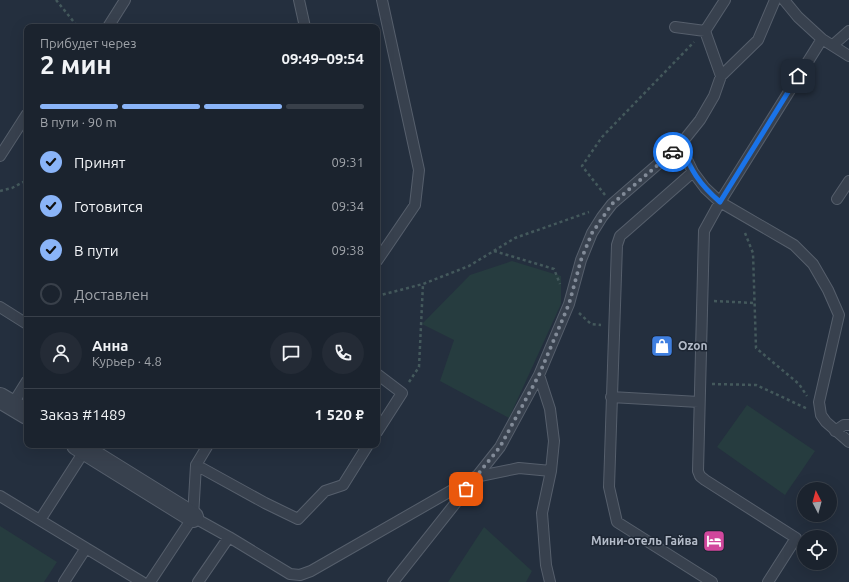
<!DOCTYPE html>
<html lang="ru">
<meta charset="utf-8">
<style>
:root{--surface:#1b232e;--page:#242b36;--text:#f1f3f6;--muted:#a0a4aa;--line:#39404a;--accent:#8ab4f8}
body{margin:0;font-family:Ubuntu,sans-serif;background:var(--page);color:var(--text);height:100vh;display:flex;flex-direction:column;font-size:15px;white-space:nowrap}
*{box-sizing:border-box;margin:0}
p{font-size:13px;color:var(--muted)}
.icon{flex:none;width:22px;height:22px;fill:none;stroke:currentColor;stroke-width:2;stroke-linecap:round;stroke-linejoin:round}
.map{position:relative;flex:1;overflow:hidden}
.panel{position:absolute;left:24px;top:24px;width:356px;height:424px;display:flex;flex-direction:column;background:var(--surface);border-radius:8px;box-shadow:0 4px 16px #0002,0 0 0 1px var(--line)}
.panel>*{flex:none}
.needle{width:26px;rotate:354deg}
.controls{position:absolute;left:797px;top:482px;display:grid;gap:8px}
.controls a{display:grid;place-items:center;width:40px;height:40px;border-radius:50%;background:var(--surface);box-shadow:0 4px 16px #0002,0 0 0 1px var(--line);font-size:20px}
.pin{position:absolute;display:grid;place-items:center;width:34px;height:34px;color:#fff;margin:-17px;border-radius:8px;box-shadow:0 2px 6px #0006}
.courier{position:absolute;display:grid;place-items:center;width:40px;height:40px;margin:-20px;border:3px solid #1a73e8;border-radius:50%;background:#fff;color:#222;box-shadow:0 1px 5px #0007}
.overview em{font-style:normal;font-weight:700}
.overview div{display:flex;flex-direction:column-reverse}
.overview{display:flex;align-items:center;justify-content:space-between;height:68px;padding:0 16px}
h1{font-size:26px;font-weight:700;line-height:30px}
.bar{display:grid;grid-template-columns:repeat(4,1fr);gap:6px 4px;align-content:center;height:48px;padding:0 16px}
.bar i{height:5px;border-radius:3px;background:var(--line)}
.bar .current{background:var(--accent)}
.bar p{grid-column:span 4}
.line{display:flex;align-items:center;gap:10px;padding:0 16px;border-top:1px solid var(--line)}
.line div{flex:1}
.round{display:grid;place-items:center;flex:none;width:42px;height:42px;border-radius:21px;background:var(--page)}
ol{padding:0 16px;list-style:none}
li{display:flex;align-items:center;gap:12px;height:44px}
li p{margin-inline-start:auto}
li .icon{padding:4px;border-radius:50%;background:var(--accent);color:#111;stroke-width:4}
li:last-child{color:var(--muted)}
li i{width:22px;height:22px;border:2px solid var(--line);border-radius:50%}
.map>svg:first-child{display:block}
.green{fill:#263c3f}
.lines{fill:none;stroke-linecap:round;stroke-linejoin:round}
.lane-casing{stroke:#565f6c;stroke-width:12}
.street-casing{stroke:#565f6c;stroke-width:22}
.path{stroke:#44595c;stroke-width:2.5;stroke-dasharray:3 3;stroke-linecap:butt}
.lane{stroke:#38414e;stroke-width:10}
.street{stroke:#38414e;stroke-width:20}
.done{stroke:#828b98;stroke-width:4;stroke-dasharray:0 7.2}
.route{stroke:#1a73e8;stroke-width:5}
.labels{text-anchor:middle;stroke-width:3;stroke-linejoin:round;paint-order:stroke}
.poi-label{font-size:12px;font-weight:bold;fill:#b4bcc9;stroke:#1d2633;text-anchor:start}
</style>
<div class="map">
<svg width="849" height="582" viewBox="0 0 849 582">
<rect width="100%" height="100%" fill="#242f3e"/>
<path class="green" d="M512,261L561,276V304L509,418L440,381L454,340L422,324L470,275Z
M747,405L815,451L785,495L717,447Z
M0,526L57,562L44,582H0Z
M484,527L532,571L526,582H448Z"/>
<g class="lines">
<g class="lane-casing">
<path id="lane" d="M299,0L305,27
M784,0L798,17L822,39L849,56
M108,27L125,0
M675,27L705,31L725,0
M705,31L721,76
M833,45L849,31
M680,145L693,172L705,188L720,202L794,245L813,264L828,290L839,315L819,402L821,415L826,422L849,442
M0,156L27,114
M693,172L627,230L620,236L617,245L609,487L617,522L712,582
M837,199L849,181
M377,261L415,205L419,170L382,0
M0,307L27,324
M377,374L402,393L377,432
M539,375L550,409L554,441L551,471L542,513L546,565L550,582
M611,397L699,402
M12,405L27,381
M835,431L844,425H849
M196,465L265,503L298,519L325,491L343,485L368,445
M0,496L142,582
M193,517L229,537L198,582
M40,520L85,450
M229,537L290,574L300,575L311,571L475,477L519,468L551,471
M64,582L86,548
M150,582L193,517L196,465L208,445
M393,582L500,447L539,375L569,304L581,260L592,233L602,217L612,204L680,145L700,120L714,96L721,76L758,40L775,0
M768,582L796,538L705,480L700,476L698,471L704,231L720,202L822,39"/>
</g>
<g class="street-casing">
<path id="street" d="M0,398L27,414
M77,445L193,517"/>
</g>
<path class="path" d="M56,0L78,27
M0,191L12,188L27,180
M605,195L582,166L602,137L694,42
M745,233L753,253L756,348L799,384L807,396
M494,251L554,269L560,284
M377,296L423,284L469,266L515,238L589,212
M714,301L754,303
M579,313L591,324L601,325
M409,382L419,367L423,284
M712,384L756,385L808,409"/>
<use href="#lane" class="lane"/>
<use href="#street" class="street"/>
</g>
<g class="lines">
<path class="done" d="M466,489L500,447L539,375L569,304L581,260L592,233L612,204L673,152"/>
<path class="route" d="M673,152L680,145C692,171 698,183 720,202L798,76"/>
</g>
<defs>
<g id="shop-square" transform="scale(1.15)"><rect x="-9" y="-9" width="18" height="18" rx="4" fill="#3f7fe0" stroke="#1d2633"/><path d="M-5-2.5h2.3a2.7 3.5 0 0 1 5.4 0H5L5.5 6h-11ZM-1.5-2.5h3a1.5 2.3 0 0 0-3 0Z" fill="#fff"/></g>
<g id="hotel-square" transform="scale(1.15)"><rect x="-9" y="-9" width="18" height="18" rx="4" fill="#d1479c" stroke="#1d2633"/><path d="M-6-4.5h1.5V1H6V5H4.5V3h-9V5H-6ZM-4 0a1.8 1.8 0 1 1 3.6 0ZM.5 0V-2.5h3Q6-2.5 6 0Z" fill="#fff"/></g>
</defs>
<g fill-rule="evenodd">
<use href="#shop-square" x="662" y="346"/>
<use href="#hotel-square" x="714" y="541"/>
</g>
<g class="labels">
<g class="poi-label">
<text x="678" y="350">Ozon</text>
<text x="698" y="545" text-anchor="end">Мини-отель Гайва</text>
</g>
</g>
</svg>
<div class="controls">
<a><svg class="needle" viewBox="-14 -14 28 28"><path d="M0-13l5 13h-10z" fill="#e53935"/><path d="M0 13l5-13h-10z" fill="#a0a4aa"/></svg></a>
<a><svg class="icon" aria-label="locate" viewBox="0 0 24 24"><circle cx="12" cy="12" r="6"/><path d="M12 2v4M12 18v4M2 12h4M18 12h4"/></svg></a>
</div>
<div class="pin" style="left:466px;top:489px;background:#ea580c"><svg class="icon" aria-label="bag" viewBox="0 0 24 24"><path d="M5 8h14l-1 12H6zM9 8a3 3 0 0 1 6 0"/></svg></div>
<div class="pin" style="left:798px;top:76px;background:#1f2937"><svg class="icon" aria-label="home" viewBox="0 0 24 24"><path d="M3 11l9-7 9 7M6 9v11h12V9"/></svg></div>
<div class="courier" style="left:673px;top:152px"><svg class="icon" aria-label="car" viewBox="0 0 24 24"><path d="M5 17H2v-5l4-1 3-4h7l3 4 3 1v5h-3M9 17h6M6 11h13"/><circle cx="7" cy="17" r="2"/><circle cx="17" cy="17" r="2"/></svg></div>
<section class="panel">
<div class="overview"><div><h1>2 мин</h1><p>Прибудет через</p></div><em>09:49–09:54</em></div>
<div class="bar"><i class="current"></i><i class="current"></i><i class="current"></i><i></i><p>В пути · 90 m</p></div>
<ol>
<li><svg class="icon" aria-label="check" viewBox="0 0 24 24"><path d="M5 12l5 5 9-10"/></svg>Принят<p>09:31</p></li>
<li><svg class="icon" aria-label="check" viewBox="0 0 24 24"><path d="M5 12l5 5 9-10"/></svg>Готовится<p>09:34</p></li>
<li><svg class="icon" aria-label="check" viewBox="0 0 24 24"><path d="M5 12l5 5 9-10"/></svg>В пути<p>09:38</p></li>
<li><i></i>Доставлен</li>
</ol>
<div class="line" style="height:72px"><a class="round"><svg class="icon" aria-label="person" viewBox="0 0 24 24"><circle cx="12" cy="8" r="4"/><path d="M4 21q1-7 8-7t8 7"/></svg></a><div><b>Анна</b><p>Курьер · 4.8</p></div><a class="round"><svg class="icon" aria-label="chat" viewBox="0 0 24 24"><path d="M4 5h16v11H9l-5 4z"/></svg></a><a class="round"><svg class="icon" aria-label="phone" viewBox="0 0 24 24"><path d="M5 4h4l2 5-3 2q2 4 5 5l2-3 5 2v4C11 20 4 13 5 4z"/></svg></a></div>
<div class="line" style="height:52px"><div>Заказ #1489</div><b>1 520 ₽</b></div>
</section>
</div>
